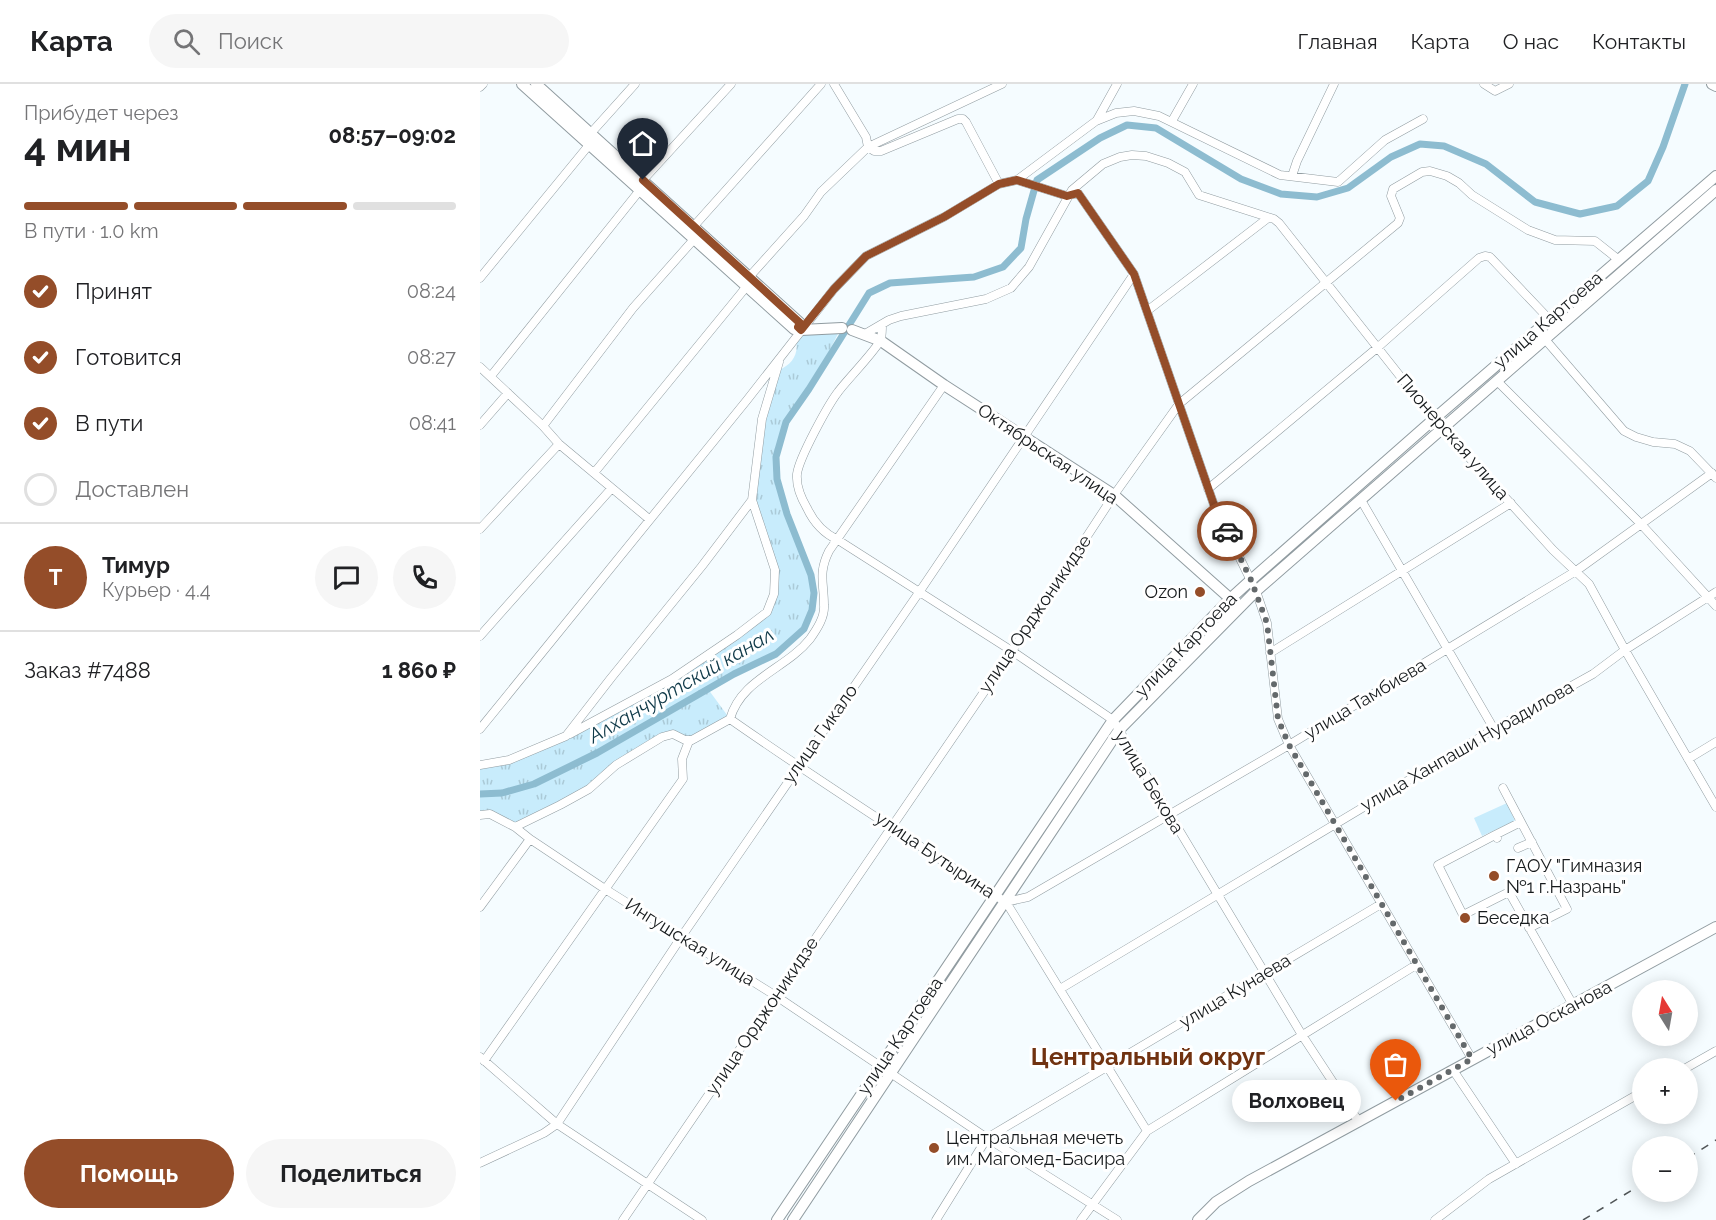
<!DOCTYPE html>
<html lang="ru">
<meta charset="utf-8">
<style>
:root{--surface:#fff;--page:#f6f6f6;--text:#202124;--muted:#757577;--line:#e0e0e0;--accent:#944d29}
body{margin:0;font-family:Raleway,sans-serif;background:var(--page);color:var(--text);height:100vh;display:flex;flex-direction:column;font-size:22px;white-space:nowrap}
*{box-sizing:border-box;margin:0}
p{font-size:20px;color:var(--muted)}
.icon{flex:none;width:33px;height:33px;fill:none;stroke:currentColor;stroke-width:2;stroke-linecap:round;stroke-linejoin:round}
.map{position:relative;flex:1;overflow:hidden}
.sheet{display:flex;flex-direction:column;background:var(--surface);width:480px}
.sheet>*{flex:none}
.needle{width:39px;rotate:349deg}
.buttons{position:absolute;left:1152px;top:896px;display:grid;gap:12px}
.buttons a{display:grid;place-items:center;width:66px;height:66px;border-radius:50%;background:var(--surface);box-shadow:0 3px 15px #0003;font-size:30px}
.pin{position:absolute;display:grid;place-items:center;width:51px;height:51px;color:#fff;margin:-62px -26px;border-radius:50% 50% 50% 0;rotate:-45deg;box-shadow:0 0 6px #0007}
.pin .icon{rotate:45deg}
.courier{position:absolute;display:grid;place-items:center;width:60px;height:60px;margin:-30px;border:4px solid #944d29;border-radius:50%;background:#fff;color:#222;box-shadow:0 2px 8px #0007}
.bubble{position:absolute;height:42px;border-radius:21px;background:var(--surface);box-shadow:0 3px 15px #0003;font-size:20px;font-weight:700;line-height:42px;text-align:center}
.headline em{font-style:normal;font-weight:700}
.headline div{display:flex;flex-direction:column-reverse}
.headline{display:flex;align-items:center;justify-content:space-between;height:102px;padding:0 24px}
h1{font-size:39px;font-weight:700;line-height:45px}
.bar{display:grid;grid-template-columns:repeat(4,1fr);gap:9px 6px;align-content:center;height:72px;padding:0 24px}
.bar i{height:8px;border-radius:4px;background:var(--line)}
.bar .on{background:var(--accent)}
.bar p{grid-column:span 4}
.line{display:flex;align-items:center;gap:15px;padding:0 24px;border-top:2px solid var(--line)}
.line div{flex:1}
.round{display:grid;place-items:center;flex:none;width:63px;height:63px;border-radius:32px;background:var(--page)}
ol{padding:0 24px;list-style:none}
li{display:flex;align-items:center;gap:18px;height:66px}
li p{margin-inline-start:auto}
li .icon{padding:6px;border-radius:50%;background:var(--accent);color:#fff;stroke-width:4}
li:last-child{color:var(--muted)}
li i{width:33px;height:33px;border:3px solid var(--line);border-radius:50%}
.action{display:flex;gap:12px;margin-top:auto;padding:12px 24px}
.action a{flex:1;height:69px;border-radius:36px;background:var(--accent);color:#fff;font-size:24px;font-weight:700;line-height:69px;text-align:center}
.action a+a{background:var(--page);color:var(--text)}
header{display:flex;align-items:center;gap:36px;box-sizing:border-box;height:84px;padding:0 30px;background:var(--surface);border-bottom:2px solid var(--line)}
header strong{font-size:28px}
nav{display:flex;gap:33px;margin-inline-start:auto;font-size:21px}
.search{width:420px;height:54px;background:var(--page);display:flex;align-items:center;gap:15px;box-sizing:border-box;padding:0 21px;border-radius:33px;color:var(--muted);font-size:22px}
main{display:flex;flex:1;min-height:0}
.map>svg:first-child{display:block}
.grass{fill:url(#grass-tufts)}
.pitch{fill:#c8ecfc}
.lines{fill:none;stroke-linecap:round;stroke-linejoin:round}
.canal{stroke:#8dbcd0;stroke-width:7}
.street-casing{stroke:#919ca1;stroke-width:9}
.secondary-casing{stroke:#919ca1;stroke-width:12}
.street{stroke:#fff;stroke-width:8}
.secondary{stroke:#fff;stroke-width:10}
.rail{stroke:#515658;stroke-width:1.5;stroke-dasharray:8 8;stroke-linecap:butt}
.done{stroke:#64696b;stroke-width:6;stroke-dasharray:0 10.8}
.route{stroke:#944d29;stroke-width:8}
.poi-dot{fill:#944d29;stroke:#fff;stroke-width:2}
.labels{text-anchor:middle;stroke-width:6;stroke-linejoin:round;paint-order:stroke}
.street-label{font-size:18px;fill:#161a1c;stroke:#fff}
.poi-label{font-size:18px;fill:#161a1c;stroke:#fff;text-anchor:start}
.water-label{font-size:20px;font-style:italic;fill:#0f3948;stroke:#fff}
.district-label{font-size:24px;font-weight:bold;fill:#713210;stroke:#fff}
</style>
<header>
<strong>Карта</strong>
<div class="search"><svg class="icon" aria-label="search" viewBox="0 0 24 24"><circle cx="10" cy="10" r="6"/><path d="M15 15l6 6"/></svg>Поиск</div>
<nav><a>Главная</a><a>Карта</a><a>О нас</a><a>Контакты</a></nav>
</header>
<main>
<section class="sheet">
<div class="headline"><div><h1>4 мин</h1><p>Прибудет через</p></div><em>08:57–09:02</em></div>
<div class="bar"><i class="on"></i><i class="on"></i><i class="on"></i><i></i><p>В пути · 1.0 km</p></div>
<ol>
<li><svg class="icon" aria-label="check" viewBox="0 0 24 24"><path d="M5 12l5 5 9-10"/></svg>Принят<p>08:24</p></li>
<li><svg class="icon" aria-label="check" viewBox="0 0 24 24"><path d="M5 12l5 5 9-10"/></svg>Готовится<p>08:27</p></li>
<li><svg class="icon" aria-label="check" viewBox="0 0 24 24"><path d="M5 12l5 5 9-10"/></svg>В пути<p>08:41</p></li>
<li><i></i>Доставлен</li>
</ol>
<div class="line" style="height:108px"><b class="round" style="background:var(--accent);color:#fff">Т</b><div><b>Тимур</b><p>Курьер · 4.4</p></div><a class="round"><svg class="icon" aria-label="chat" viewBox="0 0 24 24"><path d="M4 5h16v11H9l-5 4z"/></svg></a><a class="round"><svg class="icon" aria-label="phone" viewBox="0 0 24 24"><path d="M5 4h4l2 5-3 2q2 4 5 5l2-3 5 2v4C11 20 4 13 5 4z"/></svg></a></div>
<div class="line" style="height:78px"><div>Заказ #7488</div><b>1 860 ₽</b></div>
<div class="action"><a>Помощь</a><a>Поделиться</a></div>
</section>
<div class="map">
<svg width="1236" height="1136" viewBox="0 0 1236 1136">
<defs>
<pattern id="grass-tufts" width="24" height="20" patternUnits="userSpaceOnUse" patternTransform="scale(1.5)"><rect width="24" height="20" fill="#c8ecfc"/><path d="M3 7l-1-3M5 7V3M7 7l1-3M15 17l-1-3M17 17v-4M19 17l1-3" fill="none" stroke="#abcad7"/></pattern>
</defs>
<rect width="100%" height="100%" fill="#f5fcff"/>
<path class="grass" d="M360,246C350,265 341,284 330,303C317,326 297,347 296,376C294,448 380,512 296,570C287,576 274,580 264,585C251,591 239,598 228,605L250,635L212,656L188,650L124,693L35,743L10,730L0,731V681L29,676L86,652L192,595L287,528L295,486L272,416L282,335L299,286C311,281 319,271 316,257C327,244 345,247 360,246Z"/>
<path class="pitch" d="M1027,719L1035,737L1002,752L994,734Z"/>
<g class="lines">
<path class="canal" d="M0,710L22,709L54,700L117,669L254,590L296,570L324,545L332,526L334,509L331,491L307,430L297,395L296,373L306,338L329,305L389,209L410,199L494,193L523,183L541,164L546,135L557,96L620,54L647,41L676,44L761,95L801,110L837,113L868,104L911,73L940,60L964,62L1006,80L1055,118L1100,130L1137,122L1168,97L1183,63L1205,0"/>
<g class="street-casing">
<path id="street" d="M354,0L386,53L388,63
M1004,0L1015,7L1029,0
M0,3L3,0
M617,36L637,0
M692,37L713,0
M388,63L394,67H401L478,35H483L486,38L519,100
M812,92L817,77L854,0
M537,96L587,112L598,109L654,190L735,424L776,507L787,539L798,635L809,661L992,975
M214,142L341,0
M0,194L109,61L111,49L155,0
M667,227L788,134
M402,241C402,245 402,250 401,255C398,264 366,297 358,308C348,321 319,374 317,390C316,402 321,414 327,424C334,439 343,449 358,456L532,567L633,636L822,951L879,1038
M1057,246L1144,347L1156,353L1173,358L1195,360L1210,367L1236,394
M385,250L409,236L421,232L506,215L531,204L549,183L592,106L623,80L640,73L652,71L666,72L688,79L705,88L719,111L794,135L799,139L954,335L1073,466L1109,500L1145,566L1236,723
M0,283L63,342L79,360L169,435
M11,292L160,106L163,96L251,0
M1017,297L1161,440L1236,522
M0,341L28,309
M63,342L153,224L216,153
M114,389L267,202L270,192L324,132L341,108L388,63L522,0
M728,405L897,264L999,174L1005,172L1010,173L1069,235
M881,416L1014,645
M0,445L79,360
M0,552L131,405
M790,569L1031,419
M250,635C337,696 426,752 514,811L526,818L667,1047
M0,645L267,316L354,205L386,172L464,133L519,100L537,96L616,37L636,29L654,27L679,32L800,91L858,98L905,56L943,35
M90,650L192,595L257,551L287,528L294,510L295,486L272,416
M1208,675L1236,658
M0,681L29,676L86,652L131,594L222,482L272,416L282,335L299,278
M1023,704L1087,825L1049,844
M0,731L10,730L35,743L50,755L125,805L296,912L507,1054L637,1136
M35,743L80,721L109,705L136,681L182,653L193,650L205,656H212L250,635C261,595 306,585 330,555C337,545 345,533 344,521C344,499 338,489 349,467L464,301
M1015,751L958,781L983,831L1029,808L1093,921
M1017,754L1015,751L1041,738
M1038,764L1052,758
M526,818L548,813L809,661L1096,487L1232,389
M0,823L50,755
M580,905L1014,645L1113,590L1145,566L1236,508
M0,973L77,1040L222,1136
M4,977L203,695L202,675L209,657
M1206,984L1236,967
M973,986L1036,1080
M0,1079L64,1049L77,1040L202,852L440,507L654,190
M143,1136L532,567L634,411L699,320L918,139L920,134L911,112L913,105L942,88L950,87L967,92L979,99L992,111L1048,146L1075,156L1115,157L1139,176
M456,1136L507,1054L901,820
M601,1136L667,1047L936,881
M955,1136L1009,1095L1162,1008"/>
</g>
<g class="secondary-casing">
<path id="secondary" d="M42,0L314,245L318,243L321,246L362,244
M56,0L320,239L318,243
M1232,0L1236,2
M372,246L401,257L464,301L634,411L754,518
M297,1136L633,636L750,515L771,496L954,335L1236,92
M313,1136L639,646L776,507L1236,106
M718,1136L736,1118L769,1097L1236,843"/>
</g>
<use href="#street" class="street"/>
<use href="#secondary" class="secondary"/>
<path class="rail" d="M1208,1074L1236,1056
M1103,1136L1162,1100"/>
</g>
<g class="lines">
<path class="done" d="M747,447L771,496L787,539L798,635L809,661L992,975L916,1017"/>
<path class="route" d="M163,96L320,239L318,243L321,246L354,205L386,172L464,133L519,100L537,96L587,112L598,109L654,190L735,424L747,447"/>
</g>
<g class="poi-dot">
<circle cx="720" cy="508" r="6"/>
<circle cx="1014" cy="792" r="6"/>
<circle cx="985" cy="834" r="6"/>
<circle cx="454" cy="1064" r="6"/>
</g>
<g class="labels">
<g class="street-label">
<text transform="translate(1068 236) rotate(-41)" y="6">улица Картоева</text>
<text transform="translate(973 353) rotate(49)" y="6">Пионерская улица</text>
<text transform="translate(568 370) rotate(34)" y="6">Октябрьская улица</text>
<text transform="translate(555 530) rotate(-56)" y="6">улица Орджоникидзе</text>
<text transform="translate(706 561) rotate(-46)" y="6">улица Картоева</text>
<text transform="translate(885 615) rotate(-31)" y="6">улица Тамбиева</text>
<text transform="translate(340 650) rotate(-55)" y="6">улица Гикало</text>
<text transform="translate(987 662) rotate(-30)" y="6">улица Ханпаши Нурадилова</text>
<text transform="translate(669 698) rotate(59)" y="6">улица Бекова</text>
<text transform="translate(455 771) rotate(34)" y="6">улица Бутырина</text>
<text transform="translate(210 858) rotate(32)" y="6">Ингушская улица</text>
<text transform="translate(755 907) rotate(-31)" y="6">улица Кунаева</text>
<text transform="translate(282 932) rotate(-56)" y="6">улица Орджоникидзе</text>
<text transform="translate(1069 934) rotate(-28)" y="6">улица Осканова</text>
<text transform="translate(420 952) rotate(-56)" y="6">улица Картоева</text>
</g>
<g class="poi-label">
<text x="708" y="514" text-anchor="end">Ozon</text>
<text x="1026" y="788">ГАОУ "Гимназия<tspan x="1026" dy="21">№1 г.Назрань"</tspan></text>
<text x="997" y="840">Беседка</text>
<text x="466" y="1060">Центральная мечеть<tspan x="466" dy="21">им. Магомед-Басира</tspan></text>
</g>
<g class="water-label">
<text transform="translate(201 601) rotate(-30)" y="7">Алханчуртский канал</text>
</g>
<g class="district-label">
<text x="668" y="981">Центральный округ</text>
</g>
</g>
</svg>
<div class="buttons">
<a><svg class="needle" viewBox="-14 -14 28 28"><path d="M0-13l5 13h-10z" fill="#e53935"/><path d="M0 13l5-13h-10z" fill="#757577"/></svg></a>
<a>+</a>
<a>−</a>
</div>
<div class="pin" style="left:916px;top:1017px;background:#ea580c"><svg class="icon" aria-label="bag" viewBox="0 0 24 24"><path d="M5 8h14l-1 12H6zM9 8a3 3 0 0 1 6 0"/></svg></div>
<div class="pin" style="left:163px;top:96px;background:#1f2937"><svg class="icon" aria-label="home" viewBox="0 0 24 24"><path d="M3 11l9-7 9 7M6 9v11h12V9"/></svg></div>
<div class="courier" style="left:747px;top:447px"><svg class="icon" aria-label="car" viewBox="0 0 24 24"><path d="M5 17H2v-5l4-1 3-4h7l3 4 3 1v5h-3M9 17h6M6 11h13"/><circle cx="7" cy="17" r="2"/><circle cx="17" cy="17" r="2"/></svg></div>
<div class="bubble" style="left:752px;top:996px;width:129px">Волховец</div>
</div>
</main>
